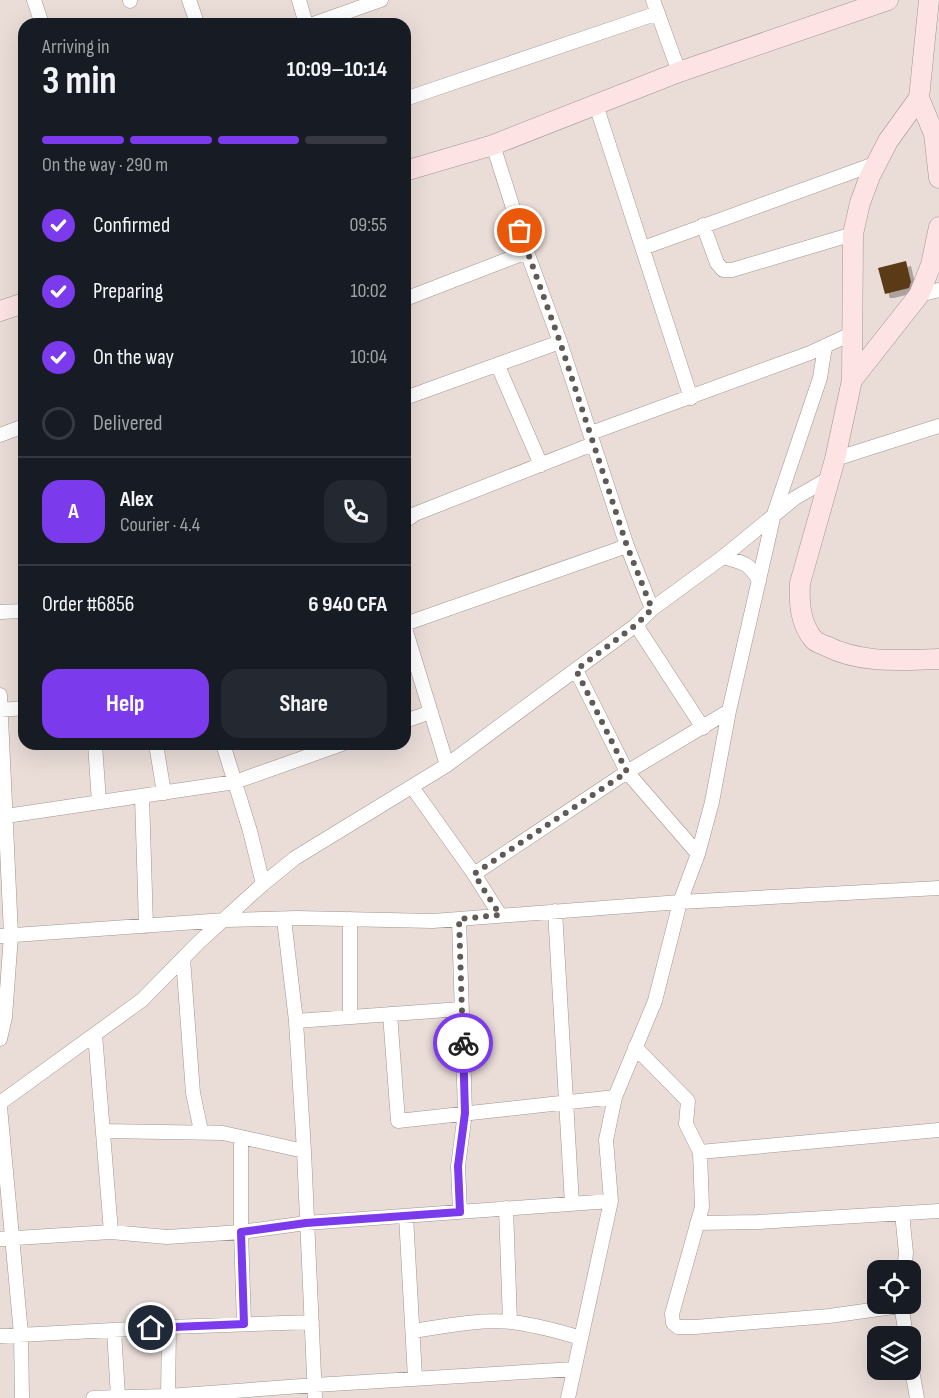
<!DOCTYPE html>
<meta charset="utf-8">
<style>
:root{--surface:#171b24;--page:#242831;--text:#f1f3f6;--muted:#9ea1a6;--line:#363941;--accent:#7c3aed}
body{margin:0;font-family:"Sofia Sans Condensed",sans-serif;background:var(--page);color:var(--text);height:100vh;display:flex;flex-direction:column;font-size:22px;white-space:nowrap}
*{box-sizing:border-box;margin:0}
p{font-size:20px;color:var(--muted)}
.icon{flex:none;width:33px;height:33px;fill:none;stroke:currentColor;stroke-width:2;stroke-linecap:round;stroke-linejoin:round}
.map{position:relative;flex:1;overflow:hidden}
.sheet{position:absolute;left:18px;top:18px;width:393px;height:732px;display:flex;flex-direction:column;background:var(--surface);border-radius:18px;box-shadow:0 6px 24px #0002}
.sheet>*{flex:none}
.controls{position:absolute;left:867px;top:1260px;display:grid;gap:12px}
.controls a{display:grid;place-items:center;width:54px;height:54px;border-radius:12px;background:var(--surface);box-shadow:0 6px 24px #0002;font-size:30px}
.pin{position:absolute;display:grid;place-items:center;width:51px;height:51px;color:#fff;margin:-26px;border:3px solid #fff;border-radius:50%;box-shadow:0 2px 6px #0007}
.courier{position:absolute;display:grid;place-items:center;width:60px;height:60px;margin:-30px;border:4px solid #7c3aed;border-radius:50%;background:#fff;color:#222;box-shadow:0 2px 8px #0007}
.overview em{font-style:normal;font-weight:700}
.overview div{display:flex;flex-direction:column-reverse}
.overview{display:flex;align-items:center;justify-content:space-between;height:102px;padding:0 24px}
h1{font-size:39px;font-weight:700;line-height:45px}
.bar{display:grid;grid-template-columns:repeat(4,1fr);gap:9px 6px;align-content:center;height:72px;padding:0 24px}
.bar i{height:8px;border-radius:4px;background:var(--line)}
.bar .current{background:var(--accent)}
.bar p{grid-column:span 4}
.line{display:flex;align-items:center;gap:15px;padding:0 24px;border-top:2px solid var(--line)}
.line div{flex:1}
.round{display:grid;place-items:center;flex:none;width:63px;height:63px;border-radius:18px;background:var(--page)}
ol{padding:0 24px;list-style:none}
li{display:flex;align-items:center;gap:18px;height:66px}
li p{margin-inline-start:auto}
li .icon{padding:6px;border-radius:50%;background:var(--accent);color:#fff;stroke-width:4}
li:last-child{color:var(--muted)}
li i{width:33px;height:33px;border:3px solid var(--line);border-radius:50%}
.primary-button{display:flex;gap:12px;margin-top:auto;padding:12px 24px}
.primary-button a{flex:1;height:69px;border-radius:18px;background:var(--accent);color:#fff;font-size:24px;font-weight:700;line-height:69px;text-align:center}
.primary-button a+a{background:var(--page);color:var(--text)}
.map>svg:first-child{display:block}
.building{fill:#5a3a17;filter:url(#shadow)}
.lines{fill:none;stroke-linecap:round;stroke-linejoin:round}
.street-casing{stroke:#a19590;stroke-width:15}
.secondary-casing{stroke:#a19590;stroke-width:21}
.street{stroke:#fff;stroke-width:14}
.secondary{stroke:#fde3e4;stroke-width:20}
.done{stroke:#605956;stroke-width:6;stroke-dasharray:0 10.8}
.route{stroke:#7c3aed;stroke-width:8}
</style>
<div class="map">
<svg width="939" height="1398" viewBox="0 0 939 1398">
<defs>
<filter id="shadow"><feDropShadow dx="5" dy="5" stdDeviation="0" flood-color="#0004"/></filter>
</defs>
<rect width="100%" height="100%" fill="#eaddd8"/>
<path class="building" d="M906,261L911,282L909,288L885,294L878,268Z"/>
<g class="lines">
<g class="street-casing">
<path id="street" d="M34,0L42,24
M130,0V1
M189,0L195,17
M299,0L306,24
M653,0L679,72
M313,24L381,0
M405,99L658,13
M596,105L691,398
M493,145L527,252L560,342L627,546L652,609
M703,225L717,263L723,270H732L853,234
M643,248L877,163
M919,295L939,290
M405,299L527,252
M498,366L541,465
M405,398L560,342
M591,433L810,353L851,334
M0,435L24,426
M835,459L939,426
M405,521L415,514L593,444
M723,557C742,562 750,563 759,581
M0,612L24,611
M405,624L627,546
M636,625L703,728
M405,628L447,765
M576,670L627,772L698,854
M0,695L11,935L5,1017L0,1039
M0,710L24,708
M405,721L431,712
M95,744L99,802
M156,744L164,793
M223,744L250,831L263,884
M412,787L474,874L500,915
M142,796L146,926
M6,816L235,782L342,744
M474,874L627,772L729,711L774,514L820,378L825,346
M555,911L572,1204
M284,919L296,1021L304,1151L315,1398
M350,919V1017
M459,919L465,1113L458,1166L460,1212
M0,936L225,920L297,918L433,921L680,902L939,888
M183,958L193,1093L201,1131
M390,1014L398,1121L615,1097
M296,1021L461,1009
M95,1034L111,1232
M635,1047L688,1101L686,1124L700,1152L702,1207L672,1314L673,1323L678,1327H695L829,1316L900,1306
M0,1103L142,1000L199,942L263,884L295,858L447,765L636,625L652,609L723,557L795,498L828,479
M0,1107L21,1334L22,1398
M103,1131L223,1133L304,1151
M241,1137V1232L244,1324
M700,1152L939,1130
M506,1208L510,1322
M902,1213L906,1253L904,1270
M406,1216L415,1378
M697,1223L758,1222L939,1211
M0,1239L111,1232L167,1237L241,1232L306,1223L611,1201
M901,1304L906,1336
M114,1330L118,1397
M413,1331C445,1326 479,1319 512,1322C535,1325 558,1331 581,1338
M0,1336L169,1327L312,1322
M910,1359L917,1398
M93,1398L168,1396L315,1385L574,1369
M168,1398L169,1327
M568,1398L611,1201L606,1140L615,1097L655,1001L680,902L698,854L712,802L729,711"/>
</g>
<g class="secondary-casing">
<path id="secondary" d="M929,0L919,98L888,141L870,176L860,203L853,234L852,380L835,459L800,583C799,603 800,624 814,640C817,643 822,644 826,646C862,664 900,660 939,659
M919,98L934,134L939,178
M405,171L493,145L679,72L888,0
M0,311L24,303
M852,380L919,295L931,265L939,227"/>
</g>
<use href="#street" class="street"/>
<use href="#secondary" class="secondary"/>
</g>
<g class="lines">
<path class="done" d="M463,1043L459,919L500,915L474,874L627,772L576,670L636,625L652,609L627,546L560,342L520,231"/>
<path class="route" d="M151,1328L244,1324L241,1232L306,1223L460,1212L458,1166L465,1113L463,1043"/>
</g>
</svg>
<div class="controls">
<a><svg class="icon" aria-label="locate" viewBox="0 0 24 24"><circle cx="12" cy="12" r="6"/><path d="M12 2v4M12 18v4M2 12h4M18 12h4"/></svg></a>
<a><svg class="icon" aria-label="layers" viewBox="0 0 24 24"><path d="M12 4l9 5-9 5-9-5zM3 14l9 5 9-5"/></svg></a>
</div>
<div class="pin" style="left:520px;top:231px;background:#ea580c"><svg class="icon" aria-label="bag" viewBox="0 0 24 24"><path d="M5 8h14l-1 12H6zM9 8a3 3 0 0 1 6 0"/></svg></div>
<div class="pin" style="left:151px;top:1328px;background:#1f2937"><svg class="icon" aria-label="home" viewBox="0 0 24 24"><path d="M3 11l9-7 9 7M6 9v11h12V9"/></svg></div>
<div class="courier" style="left:463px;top:1043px"><svg class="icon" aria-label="bike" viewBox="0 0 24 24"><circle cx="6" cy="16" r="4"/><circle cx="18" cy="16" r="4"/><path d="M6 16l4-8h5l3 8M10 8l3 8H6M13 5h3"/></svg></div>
<section class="sheet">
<div class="overview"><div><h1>3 min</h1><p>Arriving in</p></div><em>10:09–10:14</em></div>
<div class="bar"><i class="current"></i><i class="current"></i><i class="current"></i><i></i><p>On the way · 290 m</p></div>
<ol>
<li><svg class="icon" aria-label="check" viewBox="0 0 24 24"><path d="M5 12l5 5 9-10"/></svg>Confirmed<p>09:55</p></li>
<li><svg class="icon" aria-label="check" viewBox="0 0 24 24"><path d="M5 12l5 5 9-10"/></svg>Preparing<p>10:02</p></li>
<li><svg class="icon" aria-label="check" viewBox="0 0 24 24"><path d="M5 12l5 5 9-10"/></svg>On the way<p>10:04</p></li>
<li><i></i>Delivered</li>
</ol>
<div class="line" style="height:108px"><b class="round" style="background:var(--accent);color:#fff">A</b><div><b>Alex</b><p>Courier · 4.4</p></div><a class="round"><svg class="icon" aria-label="phone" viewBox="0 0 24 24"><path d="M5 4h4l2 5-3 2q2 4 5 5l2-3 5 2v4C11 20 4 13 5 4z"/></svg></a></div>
<div class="line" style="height:78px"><div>Order #6856</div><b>6 940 CFA</b></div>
<div class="primary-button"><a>Help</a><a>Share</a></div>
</section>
</div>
